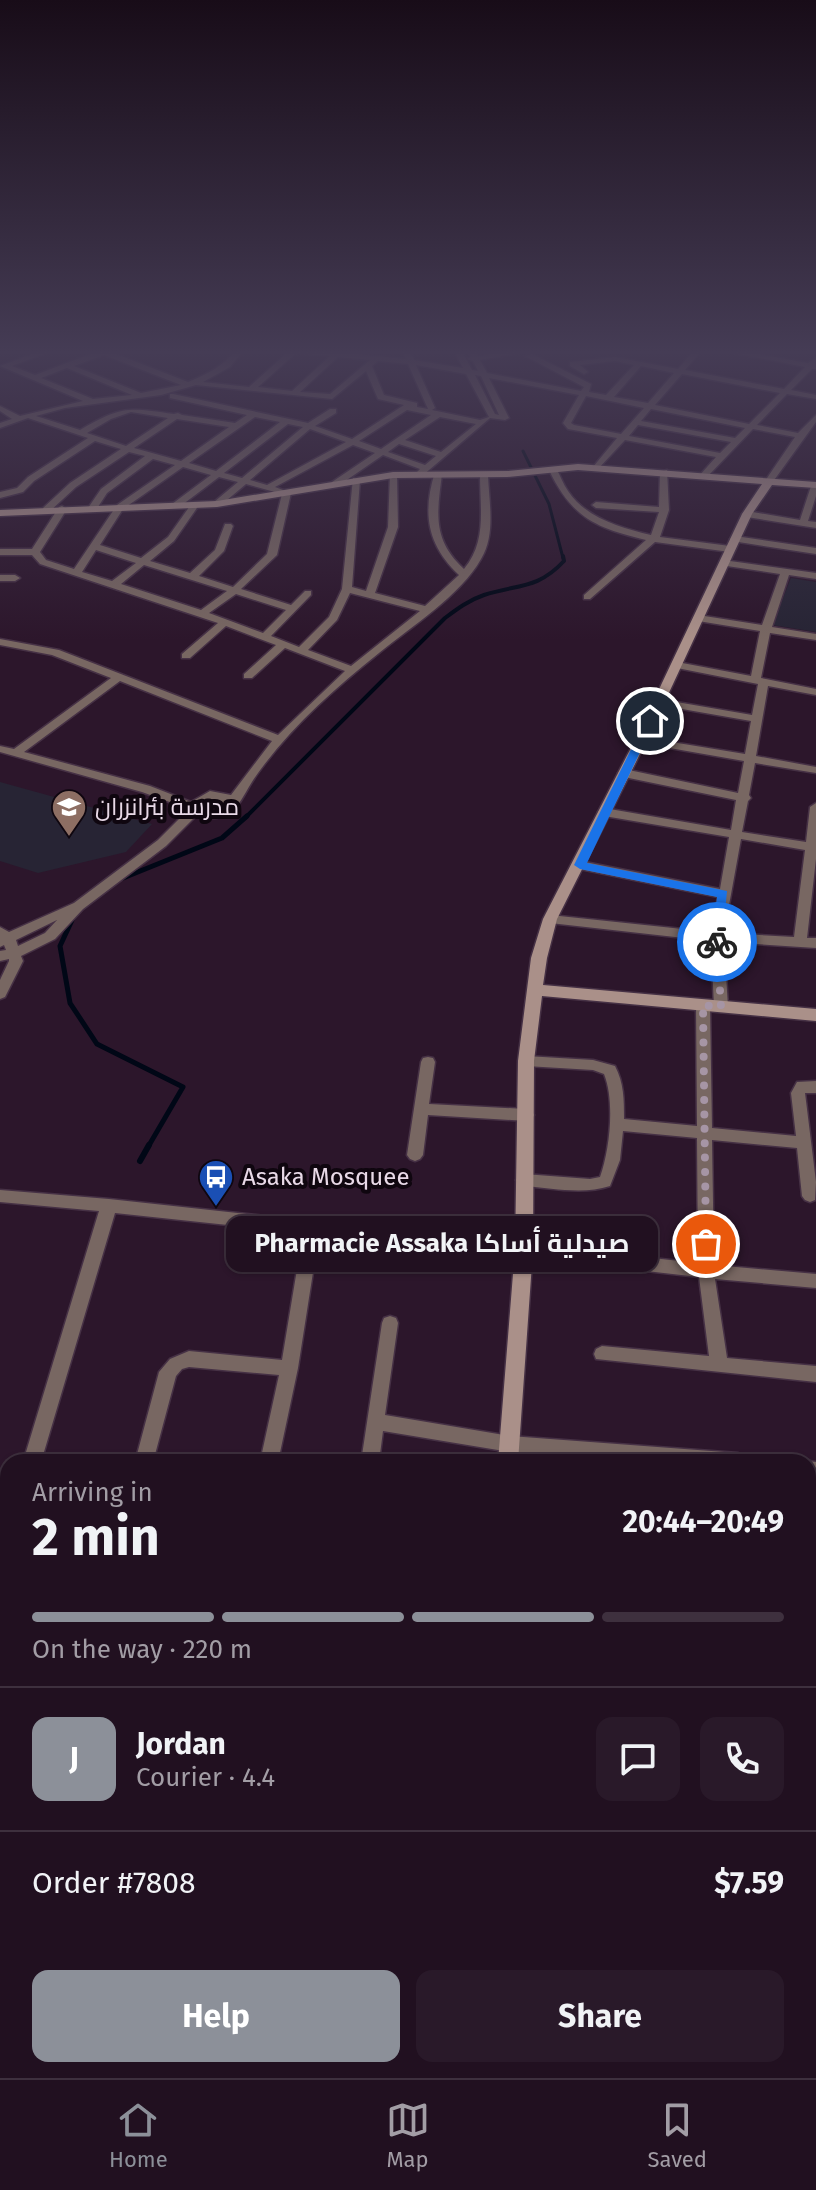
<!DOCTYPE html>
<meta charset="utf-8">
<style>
:root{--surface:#211020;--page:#291929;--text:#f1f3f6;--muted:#a29da5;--line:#3e303e;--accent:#8c9099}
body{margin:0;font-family:"Fira Sans",Cairo,sans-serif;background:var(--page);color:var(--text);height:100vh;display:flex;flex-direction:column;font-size:30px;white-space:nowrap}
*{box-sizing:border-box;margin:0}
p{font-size:26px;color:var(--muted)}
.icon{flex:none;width:44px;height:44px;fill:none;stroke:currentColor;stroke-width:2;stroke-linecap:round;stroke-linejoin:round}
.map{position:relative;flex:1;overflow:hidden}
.panel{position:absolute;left:0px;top:1454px;width:816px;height:624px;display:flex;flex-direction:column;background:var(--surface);border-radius:24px 24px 0 0;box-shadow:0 2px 6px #0004,0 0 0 2px var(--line)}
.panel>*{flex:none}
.pin{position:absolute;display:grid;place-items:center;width:68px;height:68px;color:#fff;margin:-34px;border:4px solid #fff;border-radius:50%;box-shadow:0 2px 8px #0007}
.courier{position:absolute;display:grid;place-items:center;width:80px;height:80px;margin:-40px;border:6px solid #1a73e8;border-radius:50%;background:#fff;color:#222;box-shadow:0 2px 10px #0007}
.bubble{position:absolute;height:56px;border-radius:16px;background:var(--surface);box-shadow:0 2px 6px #0004,0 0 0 2px var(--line);font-size:26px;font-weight:700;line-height:56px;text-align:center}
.headline em{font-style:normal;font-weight:700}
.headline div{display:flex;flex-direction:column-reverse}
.headline{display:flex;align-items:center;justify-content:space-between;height:136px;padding:0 32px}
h1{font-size:52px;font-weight:700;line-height:60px}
.bar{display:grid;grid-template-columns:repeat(4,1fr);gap:12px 8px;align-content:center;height:96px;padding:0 32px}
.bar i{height:10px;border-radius:6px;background:var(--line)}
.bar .current{background:var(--accent)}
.bar p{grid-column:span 4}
.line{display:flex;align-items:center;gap:20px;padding:0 32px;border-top:2px solid var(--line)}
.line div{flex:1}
.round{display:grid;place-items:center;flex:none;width:84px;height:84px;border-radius:16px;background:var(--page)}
.action{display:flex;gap:16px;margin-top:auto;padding:16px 32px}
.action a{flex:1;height:92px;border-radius:16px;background:var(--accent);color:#fff;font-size:32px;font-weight:700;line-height:92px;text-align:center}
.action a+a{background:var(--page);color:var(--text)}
.tabs{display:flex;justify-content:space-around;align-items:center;height:112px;border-top:2px solid var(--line);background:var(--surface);font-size:22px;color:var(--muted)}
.tabs a{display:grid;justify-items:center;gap:4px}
.tabs .current{color:var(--accent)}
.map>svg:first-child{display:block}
.education{fill:#272434}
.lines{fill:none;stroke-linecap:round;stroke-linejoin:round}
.stream-far3{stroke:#000716;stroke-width:3}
.stream-far2{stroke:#000716;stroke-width:4}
.stream-far1{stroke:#000716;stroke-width:5}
.stream{stroke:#000716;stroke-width:6}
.street-casing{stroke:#463145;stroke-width:3}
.secondary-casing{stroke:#463145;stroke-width:3}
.street{fill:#786762;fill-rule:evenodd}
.secondary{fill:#aa9089;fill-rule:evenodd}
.route{fill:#1a73e8}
.done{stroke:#a695a5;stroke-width:8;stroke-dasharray:0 14.4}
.labels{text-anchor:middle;stroke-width:8;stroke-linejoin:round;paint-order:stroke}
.poi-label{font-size:24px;fill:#e8d9e7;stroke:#0f060f;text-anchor:start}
</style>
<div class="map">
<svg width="816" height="2078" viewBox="0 0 816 2078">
<rect width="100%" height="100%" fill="#2c162b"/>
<path class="education" d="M791,578L816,582V632L772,625Z
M0,782L152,824L126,852L38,873L0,861Z"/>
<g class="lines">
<path class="stream-far3" d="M523,451L549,504L563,558"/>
<path class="stream-far2" d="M245,818L445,618C457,609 469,600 484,595C517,584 537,590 564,561L563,556"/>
<path class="stream-far1" d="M123,878L222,838L247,816
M73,918L60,946L70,1003L97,1044L183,1087L148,1147"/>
<path class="stream" d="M140,1161L149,1145"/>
<g class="street-casing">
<path id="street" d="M45,349H57L12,366L35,375L101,350L117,349L111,352L188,382C208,374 223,366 237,349H245L230,367L203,382L249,387L288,352L277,349H305L406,359L401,349H409L414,360L463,368L453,349H461L472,370L478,371L473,361L467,359L471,357L467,349H475L478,356L521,349H540L480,360L487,373L581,391L584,387L525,356L532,354L591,384L589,392L606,395L634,365L615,361L580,365L588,372L584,374L570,366V362L615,357L678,369L695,349H703L685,370L784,389L805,367L713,349H730L808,363L816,358V369H812L791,390L816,395V399L787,394L757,425L798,433L816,415V422L772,483L769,484L765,481L795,437L753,429L706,478L699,476L716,457L625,440L597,470L593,467L617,438L568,429L563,423L579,395L489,378L509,418L505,420L490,418L422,476L415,474L420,469L383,455L338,486H332V482L375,453L353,445L275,487L291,493L277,555L241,589L291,605L305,591H311V595L271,636L299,647L329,617L342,589L353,478L360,480L352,587L366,591L388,527L390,473L397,475L398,527L375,593L425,606L459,575C427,545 422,513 435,472L442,474C437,513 432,540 464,569C487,541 480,509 480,475L484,472L488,475C489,503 496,534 481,559C461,595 412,626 379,653C335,688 291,727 258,773C237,802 238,825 196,816L166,846L83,909L55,939L21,956L23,961L5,997L0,999V980L9,961V959L0,961V951L6,950L4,945L0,947V927L9,932L74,903L158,840L189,809L142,792L0,752V746L14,749L111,678L52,655L0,645V639L59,650L278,735L345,671L285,648L252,678H244V674L276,645L226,626L190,658H182V654L218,623L40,564L32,555H0V549H32L59,507L62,506L67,509L40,552L46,560L74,569L117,505L175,465L153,459L107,493L96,510H90L88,508L101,489L145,456L129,452L76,487L49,512H43V508L70,483L121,449L95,441L34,481L23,492L0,498V492L17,488L28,477L88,438L28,418L0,428V423L12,419L0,411V406L20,416L83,401L0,366ZM296,353L330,356L292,391L258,387ZM104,355L181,385L141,393L74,366ZM338,357L370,360L330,394L300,392ZM378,361L408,364L428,409L417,407V403L384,395L372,366ZM416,365L466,374L489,417L480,420L432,410L435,408ZM641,366L674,373L648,403L614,397ZM67,368L132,395L93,399L41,378ZM366,371L378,399L404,405L352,439L315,426L336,413V409H330L308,423L173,394H170V398L247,415L235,423L182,415L178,413L174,414C127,407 121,406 80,430L36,416L65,408L161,395L196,385L332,399ZM682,374L780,393L749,424L655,405ZM475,375L481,376L499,415L495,414ZM586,396L644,408L621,434L574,425L571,423ZM651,409L745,428L735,438L641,421ZM407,410L431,415L381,449L359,441ZM131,412L168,418L126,446L87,433L111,419ZM255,417L280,422L216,471L189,463ZM440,417L476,424L441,452L405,440ZM177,419L229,427L181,461L134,448ZM288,424L303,427L242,478L224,473ZM638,425L731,442L720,453L629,436ZM310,429L346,442L267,485L250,480ZM399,444L436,456L425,465L388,452ZM183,467L211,475L172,504V508H178L219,477L238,482L214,502V506H220L246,484L282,494L267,554L233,587L199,576L224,551L233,526L231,524H225L215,550L190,573L150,561L174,541L199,505L198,503H192L168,537L141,558L100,545L123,509ZM96,550L136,563L112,581L82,572ZM144,565L227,591L201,610L121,584ZM350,593L420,611L351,666L308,650L337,620ZM236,594L286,610L263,633L209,613ZM120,681L272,741L231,795L210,791L191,802L150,786L24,752ZM212,799L222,801L224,807L215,812L204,810L202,805ZM57,920L45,933L18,946L16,940Z
M550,468H556C560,475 563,484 568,491C586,518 621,528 651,535L659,512L596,508L592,505L596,502L659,507L660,472L667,470L669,510L660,537L730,546L735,549L730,552L655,542L590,599H584V595L646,540C596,528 572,518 549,470Z
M812,483H816V496L808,521L816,522V528L747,517L742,514L747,511L800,520Z
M735,536L816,548V554L732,541L730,539Z
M723,560L816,573V579L789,575L772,627L816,634V640L770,633L761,678L816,689V695L768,686L756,756L816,767V773L755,763L749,795L751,798L748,801L742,832L806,842L810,807L816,803V859L807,938H816V948L724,942L728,1007L721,1012L714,1007L711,941L550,923L544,919L550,915L711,932L718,897L580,869L574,865L580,861L720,889L729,837L604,816L598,812L604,808L731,830L736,800L624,777L618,773L624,769L738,793L744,761L641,743L635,740L641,737L745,754L751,721L659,705L654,702L659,699L752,715L758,684L677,668L672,665L677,662L751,676L760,631L698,621L693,618L698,615L762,625L780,574L720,565V561ZM741,839L805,850L794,937L724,933Z
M0,575H15L20,578L15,581H0Z
M703,1000L710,1005L712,1128L796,1136L791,1093L797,1082L816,1081V1093H805L816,1182L815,1200L810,1202L805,1200L802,1196L797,1148L712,1140L714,1265L816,1274V1288L715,1279L727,1358L816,1366V1382L596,1359L594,1354L596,1349L602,1346L709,1356L699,1277L319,1234L298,1368L278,1462H260L279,1375L189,1367L182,1369L176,1376L153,1462H135L159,1372L170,1359L189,1351L282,1360L303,1233L115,1213L41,1462H23L99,1211L0,1202V1190L109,1199L698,1263L697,1138L623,1131L620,1160L610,1186C583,1195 552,1188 524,1186L519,1184L516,1180L519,1176L524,1174L590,1179L600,1177C610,1149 615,1101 604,1074L593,1070L526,1066L521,1065L519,1061L521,1057L526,1056L593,1060L615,1066C624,1083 624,1100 624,1119L697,1126L696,1005Z
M428,1057L433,1058L435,1062L429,1104L527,1109L532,1111L534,1115L532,1119L527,1121L428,1115L423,1155L420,1159L415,1161L410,1159L407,1155L421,1062L423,1058Z
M390,1316L396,1318L398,1323L385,1415L510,1436L738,1453L744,1456L747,1462H630L510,1452L383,1431L379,1462H361L382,1323L384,1318Z
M808,1461L816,1462V1480L808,1479Z
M8,1531V1570L7,1573L0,1575V1537L1,1533Z
M808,1572L816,1573V1593L808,1592Z
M0,1613L8,1614V1634L0,1633Z
M808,1700L816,1701V1721L808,1720Z
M808,1865L816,1866V1888L808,1887Z
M133,2070H157L156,2078H132Z"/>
</g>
<g class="secondary-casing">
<path id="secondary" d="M578,464L816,482V488L772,485L752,514L647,740L557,919L547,958L543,985L816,1009V1021L542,996L534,1061L533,1249L518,1462H498L515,1249L518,1061L531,958L543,919L635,740L742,514L762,484L578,470L507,477L393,478L217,507L0,516V510L217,501L393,472L507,471Z
M436,2070H464L463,2078H435Z"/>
</g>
<use href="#street" class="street"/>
<use href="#secondary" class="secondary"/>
</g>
<linearGradient id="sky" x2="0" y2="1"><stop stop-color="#180c18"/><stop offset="0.55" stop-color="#453c55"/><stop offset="1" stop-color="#453c55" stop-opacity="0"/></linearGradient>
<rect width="816" height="640" fill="url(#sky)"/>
<path class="route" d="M650,718L655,721L587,863L727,891L722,945L711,942L717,897L580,869L574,865L645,721Z"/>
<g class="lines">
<path class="done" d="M706,1244L703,1005L721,1007L717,942"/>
</g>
<defs>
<g id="school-pin" transform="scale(1.8)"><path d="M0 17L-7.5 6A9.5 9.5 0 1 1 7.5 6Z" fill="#8d6e63" stroke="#0f060f"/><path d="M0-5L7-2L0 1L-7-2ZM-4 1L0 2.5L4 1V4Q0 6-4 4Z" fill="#fff"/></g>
<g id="bus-pin" transform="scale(1.8)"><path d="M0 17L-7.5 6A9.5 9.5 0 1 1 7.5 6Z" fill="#1a4fb4" stroke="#0f060f"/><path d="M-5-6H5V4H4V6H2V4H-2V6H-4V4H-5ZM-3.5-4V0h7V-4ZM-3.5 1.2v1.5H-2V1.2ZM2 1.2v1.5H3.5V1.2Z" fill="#fff"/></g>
</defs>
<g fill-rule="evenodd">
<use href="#school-pin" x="69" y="807"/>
<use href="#bus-pin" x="216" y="1177"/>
</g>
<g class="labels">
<g class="poi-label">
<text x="95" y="815">مدرسة بئرانزران</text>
<text x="242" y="1185">Asaka Mosquee</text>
</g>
</g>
</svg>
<div class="pin" style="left:706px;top:1244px;background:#ea580c"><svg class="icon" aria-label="bag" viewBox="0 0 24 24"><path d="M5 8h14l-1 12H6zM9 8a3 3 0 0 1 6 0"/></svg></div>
<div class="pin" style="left:650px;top:721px;background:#1f2937"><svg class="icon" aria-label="home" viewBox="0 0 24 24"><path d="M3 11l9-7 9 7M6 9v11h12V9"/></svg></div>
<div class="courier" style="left:717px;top:942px"><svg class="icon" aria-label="bike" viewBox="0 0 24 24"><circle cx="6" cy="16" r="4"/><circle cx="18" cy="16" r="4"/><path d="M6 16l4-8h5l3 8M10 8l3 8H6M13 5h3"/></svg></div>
<div class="bubble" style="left:226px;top:1216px;width:432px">Pharmacie Assaka صيدلية أساكا</div>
<section class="panel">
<div class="headline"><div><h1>2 min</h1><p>Arriving in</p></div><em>20:44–20:49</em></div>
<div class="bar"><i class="current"></i><i class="current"></i><i class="current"></i><i></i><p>On the way · 220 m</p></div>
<div class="line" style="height:144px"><b class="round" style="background:var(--accent);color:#fff">J</b><div><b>Jordan</b><p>Courier · 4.4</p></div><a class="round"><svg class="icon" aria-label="chat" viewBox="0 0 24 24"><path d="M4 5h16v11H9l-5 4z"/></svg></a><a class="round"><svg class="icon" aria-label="phone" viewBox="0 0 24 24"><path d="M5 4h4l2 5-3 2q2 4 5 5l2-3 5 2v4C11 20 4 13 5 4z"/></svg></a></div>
<div class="line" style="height:104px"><div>Order #7808</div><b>$7.59</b></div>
<div class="action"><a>Help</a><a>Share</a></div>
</section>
</div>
<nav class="tabs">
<a class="current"><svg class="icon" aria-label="home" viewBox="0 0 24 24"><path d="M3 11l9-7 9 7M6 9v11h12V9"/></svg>Home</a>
<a><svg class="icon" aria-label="map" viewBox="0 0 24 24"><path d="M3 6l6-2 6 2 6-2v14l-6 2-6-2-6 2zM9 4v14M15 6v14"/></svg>Map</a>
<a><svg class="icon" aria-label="saved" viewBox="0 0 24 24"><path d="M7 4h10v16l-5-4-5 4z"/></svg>Saved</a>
</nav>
